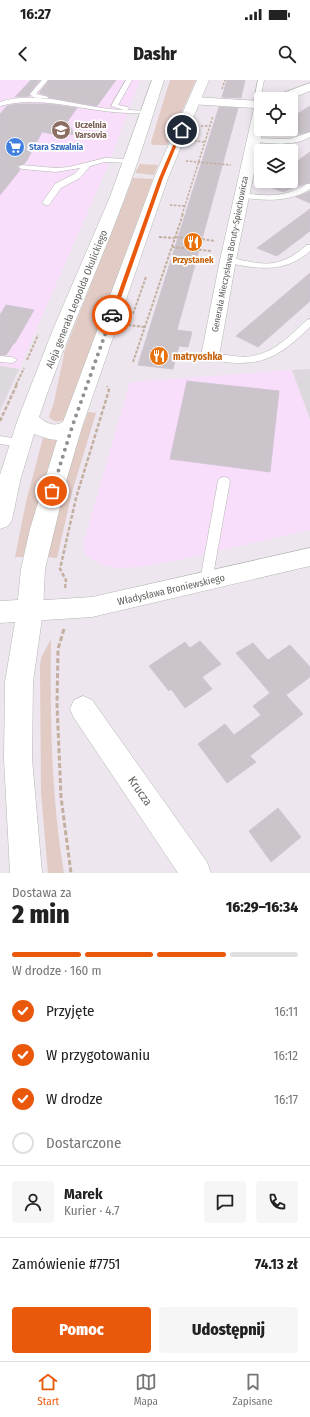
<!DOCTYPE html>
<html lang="pl">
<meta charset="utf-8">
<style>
:root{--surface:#fff;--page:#f6f6f6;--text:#222;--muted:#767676;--line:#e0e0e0;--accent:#ea580c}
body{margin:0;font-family:"Fira Sans Condensed",sans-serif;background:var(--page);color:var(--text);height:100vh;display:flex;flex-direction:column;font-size:15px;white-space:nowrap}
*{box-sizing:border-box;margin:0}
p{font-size:13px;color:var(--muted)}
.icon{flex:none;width:22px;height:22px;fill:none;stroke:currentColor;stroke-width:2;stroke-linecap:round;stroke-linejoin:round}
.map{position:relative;height:793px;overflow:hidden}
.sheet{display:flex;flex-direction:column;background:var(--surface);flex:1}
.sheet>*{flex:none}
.tools{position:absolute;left:254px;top:12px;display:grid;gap:8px}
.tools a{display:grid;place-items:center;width:44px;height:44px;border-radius:4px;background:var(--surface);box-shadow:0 2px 10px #0003;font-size:20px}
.pin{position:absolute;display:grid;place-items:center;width:34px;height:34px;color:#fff;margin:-17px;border:2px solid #fff;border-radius:50%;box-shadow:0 1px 4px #0007}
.courier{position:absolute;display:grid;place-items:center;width:40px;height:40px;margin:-20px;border:3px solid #ea580c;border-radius:50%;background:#fff;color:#222;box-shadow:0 1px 5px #0007}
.summary em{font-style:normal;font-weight:800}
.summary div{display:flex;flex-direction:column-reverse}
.summary{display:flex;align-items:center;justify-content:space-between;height:68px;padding:0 12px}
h1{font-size:26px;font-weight:800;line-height:30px}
.bar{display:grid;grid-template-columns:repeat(4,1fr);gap:6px 4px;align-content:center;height:48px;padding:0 12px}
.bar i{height:5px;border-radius:3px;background:var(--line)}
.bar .active{background:var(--accent)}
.bar p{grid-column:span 4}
.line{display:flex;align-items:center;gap:10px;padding:0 12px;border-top:1px solid var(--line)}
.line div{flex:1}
.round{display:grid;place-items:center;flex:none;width:42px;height:42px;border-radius:4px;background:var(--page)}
ol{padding:0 12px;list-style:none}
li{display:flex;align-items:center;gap:12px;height:44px}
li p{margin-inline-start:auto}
li .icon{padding:4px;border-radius:50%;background:var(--accent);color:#fff;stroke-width:4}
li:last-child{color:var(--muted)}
li i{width:22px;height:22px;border:2px solid var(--line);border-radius:50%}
.cta{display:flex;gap:8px;margin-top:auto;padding:8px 12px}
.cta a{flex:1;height:46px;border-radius:4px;background:var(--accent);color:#fff;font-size:16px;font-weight:800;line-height:46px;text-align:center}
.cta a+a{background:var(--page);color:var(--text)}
.status{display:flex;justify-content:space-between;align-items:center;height:28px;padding:0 20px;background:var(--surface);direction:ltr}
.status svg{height:11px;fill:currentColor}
header{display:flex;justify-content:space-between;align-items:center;height:52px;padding:0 12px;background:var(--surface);font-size:18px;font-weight:800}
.dock{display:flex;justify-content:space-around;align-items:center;height:56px;border-top:1px solid var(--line);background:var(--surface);font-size:11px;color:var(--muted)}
.dock a{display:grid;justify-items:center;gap:2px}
.dock .active{color:var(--accent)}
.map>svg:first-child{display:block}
.commercial{fill:#f8defa}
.industrial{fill:#dcd8dd}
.green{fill:#e2cac5}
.building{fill:#cbc4cb;stroke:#d0c5d2}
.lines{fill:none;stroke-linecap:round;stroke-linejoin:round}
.lane-casing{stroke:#b2b6b1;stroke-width:1}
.street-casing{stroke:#b2b6b1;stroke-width:1}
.secondary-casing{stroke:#b3b9b2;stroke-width:1}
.path-far3{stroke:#c3af9f;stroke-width:1.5;stroke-dasharray:2.5 1.5;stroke-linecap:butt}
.path-far2{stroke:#c3af9f;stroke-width:2;stroke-dasharray:3 1.5;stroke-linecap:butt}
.path-far1{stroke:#c3af9f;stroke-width:2.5;stroke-dasharray:4 2;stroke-linecap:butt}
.path{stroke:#c3af9f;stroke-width:3;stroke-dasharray:5 2.5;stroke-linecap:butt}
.lane{fill:#fff;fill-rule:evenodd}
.street{fill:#fff;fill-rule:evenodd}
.secondary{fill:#fff;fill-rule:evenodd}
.route{fill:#ea580c}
.done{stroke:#919290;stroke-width:4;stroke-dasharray:0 7.2}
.labels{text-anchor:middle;stroke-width:3.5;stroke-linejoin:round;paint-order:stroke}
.far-education-label{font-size:9px;font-weight:bold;fill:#785e54;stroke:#fff;text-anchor:start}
.far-shop-label{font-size:9px;font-weight:bold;fill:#366cbe;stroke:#fff;text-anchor:start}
.far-street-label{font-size:9px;fill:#5f645d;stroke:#fff}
.far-food-label{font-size:9px;font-weight:bold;fill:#c56008;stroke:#fff}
.street-label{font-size:10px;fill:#5f645d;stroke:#fff}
.food-label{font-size:10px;font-weight:bold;fill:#c56008;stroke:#fff;text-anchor:start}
.near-street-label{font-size:12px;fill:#5f645d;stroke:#fff}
</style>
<div class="status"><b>16:27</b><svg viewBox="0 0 49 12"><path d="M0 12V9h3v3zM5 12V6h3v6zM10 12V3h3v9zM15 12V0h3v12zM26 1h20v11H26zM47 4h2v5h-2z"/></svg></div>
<header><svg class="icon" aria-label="back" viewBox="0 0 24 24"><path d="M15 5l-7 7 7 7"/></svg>Dashr<svg class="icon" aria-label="search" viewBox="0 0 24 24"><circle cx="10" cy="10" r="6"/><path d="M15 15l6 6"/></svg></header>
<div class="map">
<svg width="310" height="793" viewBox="0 0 310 793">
<rect width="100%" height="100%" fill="#ede6ee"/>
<path class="commercial" d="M0,0H140L107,88L19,289L0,286Z
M292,290L310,339V450L170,482L142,487L116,488L100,484L86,476L83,464L130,302Z"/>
<path class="industrial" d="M0,286L19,289L0,331Z
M310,289V339L292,290Z"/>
<path class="green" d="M170,0H196L167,65H152L151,62Z
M140,84L158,85L154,95L135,93Z
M133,98L153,99L65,339C59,343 53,342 49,337L54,322L65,270Z
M88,332L96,333L72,412L57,478L48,477C53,428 72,378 88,332Z
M43,358L57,360L29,452L23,477H15L26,422Z
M51,559C50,637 51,716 64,793H48L41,713L40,586L41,578Z"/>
<path class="building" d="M31,0H40L29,13L30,16L15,17Z
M49,0H116L97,26L50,18L49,16L39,13Z
M227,0H245L241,18L222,17Z
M16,24H49L77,28L67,42L75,54L58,55L42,52L27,80L24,84L17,86L20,90L0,115V34L7,26Z
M310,26V51L291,56V38Z
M219,27L238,28L177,250L192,252L188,267L179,266L173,289L138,285Z
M310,72V102L283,112L257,102V101H291V86Z
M310,111V123L296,117L304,114Z
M310,129V151L277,176L257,168Z
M310,193V221L258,267L236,256Z
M6,225L34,230L15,263H14L6,275H0V235Z
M187,301L279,311L270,392L170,379Z
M200,561L221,584L202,597L212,609L185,628L171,609L169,611L149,586L185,562L190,568Z
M253,563L268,580L290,565L310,587V597L286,615L303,634L250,676L256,682L227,703L198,664L225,644L234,655L261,635L253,626L270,613L236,573Z
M278,728L301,757L271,782L249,751Z"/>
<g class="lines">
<g class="lane-casing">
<path id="lane" d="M42,0H48L36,14L49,17L46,19L33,17L30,14Z
M126,0H132L118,25L128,27L129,28L128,30L149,31V33C143,34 137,33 131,33C87,33 43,14 0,26V22C40,9 83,29 124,30L111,26Z
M258,0H264L259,26L256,28L253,26Z
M310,52V57C293,67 272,63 254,62L251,60L254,58L290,59Z
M105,78L131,79L135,81L131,83L105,82L90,86L80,98L61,108L49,125H46L42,123L55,104L74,94L80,88L56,92L22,89L18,87L22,85L56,88L69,87Z
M307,104H310V109C293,120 273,121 254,119C248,118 242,118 238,115L242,113C266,116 286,118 307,104Z
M307,165H310V171C285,194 255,189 225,182L224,180L228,177C263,185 278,190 307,165Z
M310,239V247C283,273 265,287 225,282C219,281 209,281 205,276C210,271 236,277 244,277C272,276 288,257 307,240Z
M0,276L12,277L17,280L12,283L0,282Z
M0,356L25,360L26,363L25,366L21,367L0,364Z
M224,397L228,398L230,401L212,501L210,505L206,506L202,505L200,501L218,401L220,398Z"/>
</g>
<g class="street-casing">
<path id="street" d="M310,3V11L290,19H273L275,16Z
M194,17L261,21V49H263L236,180L219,276L216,280L210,282L204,280L201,276L220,180L254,28L190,24L188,21L190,18Z
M310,468V486L92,537L30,541L21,538L18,531L21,524L30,521L92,517Z
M83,616L92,620L207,782L211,793H178L74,638L70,629L74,620Z"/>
</g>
<g class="secondary-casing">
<path id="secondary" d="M152,0H164C150,45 136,89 119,133C93,201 62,268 39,337C47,344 54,347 63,342L154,98L197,0H209L168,98L82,347L67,398L45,489L43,531L33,602L32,679L42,793H10L4,679L5,602L15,542L0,543V521L18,520L21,489L30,449L57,360L49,359L34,354L20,401L12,440L8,446L0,449V395L18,339L54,247L110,117Z"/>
</g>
<path class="path-far3" d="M222,9L225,0
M201,46H210
M194,61L205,62
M186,81L231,85
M170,125L185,126
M182,135L213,36"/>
<path class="path-far2" d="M159,157L174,158
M175,157L187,158
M202,159L215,161
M172,167L211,171
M133,234L146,197
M128,245L145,247
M27,280L38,255
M133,282L183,134
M16,305L24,288"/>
<path class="path-far1" d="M0,341L17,304
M65,508L66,500L60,489L76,418L109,310L107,306"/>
<path class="path" d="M64,549L58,569L57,624L61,717L71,793"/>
<use href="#lane" class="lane"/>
<use href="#street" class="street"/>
<use href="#secondary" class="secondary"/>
</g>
<path class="route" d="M180,49L183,50L163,98L115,235L110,236L159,98Z"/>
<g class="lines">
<path class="done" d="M52,411L72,347L112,235"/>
</g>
<defs>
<g id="university-disc" transform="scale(1)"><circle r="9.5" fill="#8d6e63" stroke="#fff"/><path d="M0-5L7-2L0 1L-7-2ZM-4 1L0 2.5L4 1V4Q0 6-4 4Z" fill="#fff"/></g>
<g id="supermarket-disc" transform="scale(1)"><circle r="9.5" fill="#3f7fe0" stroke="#fff"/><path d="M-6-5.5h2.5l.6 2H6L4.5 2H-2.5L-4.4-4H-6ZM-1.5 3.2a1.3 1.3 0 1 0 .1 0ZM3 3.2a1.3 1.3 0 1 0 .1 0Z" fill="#fff"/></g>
<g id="restaurant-disc" transform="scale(1)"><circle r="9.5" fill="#e8710a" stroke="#fff"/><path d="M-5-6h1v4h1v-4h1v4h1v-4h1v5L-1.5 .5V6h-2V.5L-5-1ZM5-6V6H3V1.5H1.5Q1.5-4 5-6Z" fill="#fff"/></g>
</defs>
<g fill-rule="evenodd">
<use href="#university-disc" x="61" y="50"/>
<use href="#supermarket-disc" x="15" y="67"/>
<use href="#restaurant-disc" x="193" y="162"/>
<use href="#restaurant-disc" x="159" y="276"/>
</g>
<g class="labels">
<g class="far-education-label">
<text x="75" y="48">Uczelnia<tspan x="75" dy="10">Varsovia</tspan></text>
</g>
<g class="far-shop-label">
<text x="29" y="70">Stara Szwalnia</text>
</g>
<g class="far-street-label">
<text transform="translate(230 174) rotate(-79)" y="3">Generała Mieczysława Boruty-Spiechowicza</text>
</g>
<g class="far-food-label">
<text x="193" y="183">Przystanek</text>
</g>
<g class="street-label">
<text transform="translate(76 219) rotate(-68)" y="4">Aleja generała Leopolda Okulickiego</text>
<text transform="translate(171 509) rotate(-13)" y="4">Władysława Broniewskiego</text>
</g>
<g class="food-label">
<text x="173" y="280">matryoshka</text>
</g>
<g class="near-street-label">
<text transform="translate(140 711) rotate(55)" y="4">Krucza</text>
</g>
</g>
</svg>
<div class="tools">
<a><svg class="icon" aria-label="locate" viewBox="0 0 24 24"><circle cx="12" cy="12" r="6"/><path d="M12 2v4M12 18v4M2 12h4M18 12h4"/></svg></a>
<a><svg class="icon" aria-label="layers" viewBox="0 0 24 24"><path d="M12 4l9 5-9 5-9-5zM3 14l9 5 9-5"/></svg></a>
</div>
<div class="pin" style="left:52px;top:411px;background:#ea580c"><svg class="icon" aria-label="bag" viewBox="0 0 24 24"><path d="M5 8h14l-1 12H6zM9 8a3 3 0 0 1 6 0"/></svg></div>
<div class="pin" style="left:182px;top:50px;background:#1f2937"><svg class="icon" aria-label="home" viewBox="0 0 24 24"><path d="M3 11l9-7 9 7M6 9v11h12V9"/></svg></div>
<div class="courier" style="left:112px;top:235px"><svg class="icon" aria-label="car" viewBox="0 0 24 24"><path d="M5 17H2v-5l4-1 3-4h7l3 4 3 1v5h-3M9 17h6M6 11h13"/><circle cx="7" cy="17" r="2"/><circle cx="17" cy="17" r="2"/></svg></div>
</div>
<section class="sheet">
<div class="summary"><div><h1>2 min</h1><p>Dostawa za</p></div><em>16:29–16:34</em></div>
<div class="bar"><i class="active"></i><i class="active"></i><i class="active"></i><i></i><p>W drodze · 160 m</p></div>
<ol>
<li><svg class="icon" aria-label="check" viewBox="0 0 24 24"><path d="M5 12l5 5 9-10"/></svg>Przyjęte<p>16:11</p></li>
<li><svg class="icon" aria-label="check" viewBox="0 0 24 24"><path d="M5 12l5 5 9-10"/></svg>W przygotowaniu<p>16:12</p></li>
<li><svg class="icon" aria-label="check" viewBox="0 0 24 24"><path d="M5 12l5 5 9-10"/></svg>W drodze<p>16:17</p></li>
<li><i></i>Dostarczone</li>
</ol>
<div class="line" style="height:72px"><a class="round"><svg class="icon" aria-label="person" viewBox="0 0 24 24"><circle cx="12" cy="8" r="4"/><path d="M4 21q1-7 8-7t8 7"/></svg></a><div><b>Marek</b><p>Kurier · 4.7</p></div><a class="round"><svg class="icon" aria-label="chat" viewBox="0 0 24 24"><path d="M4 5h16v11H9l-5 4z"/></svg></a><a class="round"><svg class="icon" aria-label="phone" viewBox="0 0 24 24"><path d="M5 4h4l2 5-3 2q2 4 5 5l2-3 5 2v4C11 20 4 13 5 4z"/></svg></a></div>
<div class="line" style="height:52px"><div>Zamówienie #7751</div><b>74.13 zł</b></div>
<div class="cta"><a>Pomoc</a><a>Udostępnij</a></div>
</section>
<nav class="dock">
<a class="active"><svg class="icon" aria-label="home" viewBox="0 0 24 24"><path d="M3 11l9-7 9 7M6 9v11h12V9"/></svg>Start</a>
<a><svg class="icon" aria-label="map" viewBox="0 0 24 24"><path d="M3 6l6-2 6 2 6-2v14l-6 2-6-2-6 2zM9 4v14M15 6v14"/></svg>Mapa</a>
<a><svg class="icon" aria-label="saved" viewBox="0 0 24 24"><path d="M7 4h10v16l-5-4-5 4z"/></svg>Zapisane</a>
</nav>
